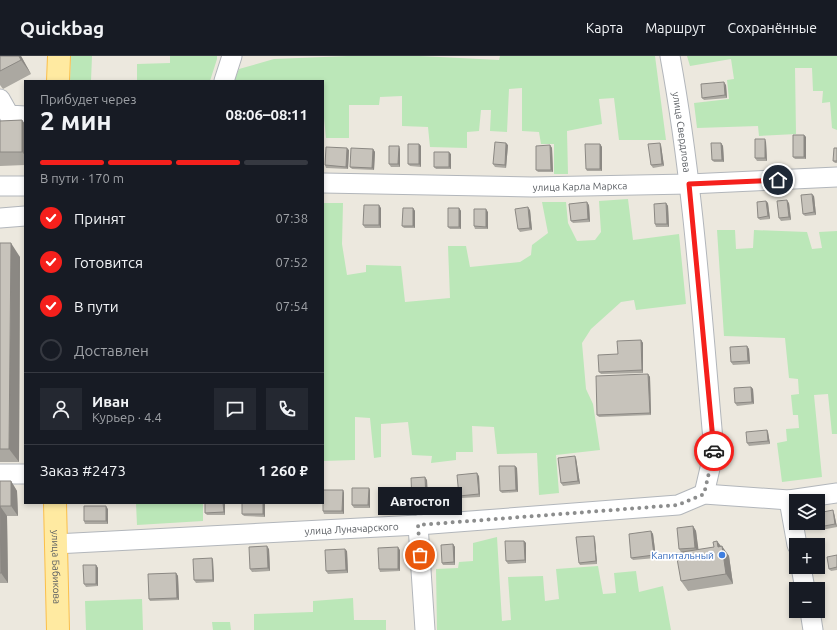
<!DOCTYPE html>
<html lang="ru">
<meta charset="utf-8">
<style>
:root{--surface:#171b24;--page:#242831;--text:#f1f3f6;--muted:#9ea1a6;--line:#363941;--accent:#f5201c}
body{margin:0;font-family:Ubuntu,sans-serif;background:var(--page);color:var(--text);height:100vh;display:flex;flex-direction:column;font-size:15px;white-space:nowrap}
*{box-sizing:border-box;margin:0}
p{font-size:13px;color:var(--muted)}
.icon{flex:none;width:22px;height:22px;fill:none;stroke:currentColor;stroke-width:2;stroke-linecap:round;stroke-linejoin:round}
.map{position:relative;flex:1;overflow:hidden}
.panel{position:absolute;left:24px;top:24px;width:300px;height:424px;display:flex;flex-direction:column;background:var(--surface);border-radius:0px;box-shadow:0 2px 6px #0003}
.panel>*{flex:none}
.controls{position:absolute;left:789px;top:438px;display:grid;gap:8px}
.controls a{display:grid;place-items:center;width:36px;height:36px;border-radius:0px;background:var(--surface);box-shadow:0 2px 6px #0003;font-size:20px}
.pin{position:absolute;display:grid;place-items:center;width:34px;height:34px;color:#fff;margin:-17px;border:2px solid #fff;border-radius:50%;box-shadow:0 1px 4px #0007}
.courier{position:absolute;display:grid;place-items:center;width:40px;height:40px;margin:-20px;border:3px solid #f5201c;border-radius:50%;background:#fff;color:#222;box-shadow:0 1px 5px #0007}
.bubble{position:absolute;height:28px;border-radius:0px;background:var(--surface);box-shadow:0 2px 6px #0003;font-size:13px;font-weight:600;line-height:28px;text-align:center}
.summary em{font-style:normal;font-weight:600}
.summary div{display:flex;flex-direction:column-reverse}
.summary{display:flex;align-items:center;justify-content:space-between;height:68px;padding:0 16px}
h1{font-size:26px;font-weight:600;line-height:30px}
.bar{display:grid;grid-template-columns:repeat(4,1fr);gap:6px 4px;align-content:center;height:48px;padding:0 16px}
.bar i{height:5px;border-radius:3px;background:var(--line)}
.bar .active{background:var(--accent)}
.bar p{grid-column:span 4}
.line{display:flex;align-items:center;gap:10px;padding:0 16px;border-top:1px solid var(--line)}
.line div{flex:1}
.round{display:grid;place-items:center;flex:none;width:42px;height:42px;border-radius:0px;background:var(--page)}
ol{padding:0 16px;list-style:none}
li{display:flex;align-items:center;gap:12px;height:44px}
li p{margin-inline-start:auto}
li .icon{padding:4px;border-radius:50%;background:var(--accent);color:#fff;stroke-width:4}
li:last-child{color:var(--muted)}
li i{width:22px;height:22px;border:2px solid var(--line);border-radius:50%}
header{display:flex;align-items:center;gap:24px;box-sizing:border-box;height:56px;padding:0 20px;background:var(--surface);border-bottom:1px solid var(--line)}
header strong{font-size:19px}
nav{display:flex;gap:22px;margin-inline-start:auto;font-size:14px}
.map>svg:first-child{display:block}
.green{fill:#bbe7b8}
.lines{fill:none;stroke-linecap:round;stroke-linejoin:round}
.minor-casing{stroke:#b2b6bb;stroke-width:21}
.major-casing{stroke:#fbbf49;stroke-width:24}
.minor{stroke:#fff;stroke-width:19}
.major{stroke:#ffeaa1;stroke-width:22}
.wall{fill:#aba8a1}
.shaded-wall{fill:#8b8883}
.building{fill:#c7c3bb;stroke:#8b8883}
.done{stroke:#8c8d8d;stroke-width:4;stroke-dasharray:0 7.2}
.route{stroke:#f5201c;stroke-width:5}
.shop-dot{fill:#3f7fe0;stroke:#fff;stroke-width:1.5}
.labels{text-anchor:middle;stroke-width:3.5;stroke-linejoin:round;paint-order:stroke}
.street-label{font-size:10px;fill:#585c61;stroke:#fff}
.shop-label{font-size:10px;fill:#366cbe;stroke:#fff;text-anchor:end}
</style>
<header>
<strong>Quickbag</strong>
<nav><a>Карта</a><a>Маршрут</a><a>Сохранённые</a></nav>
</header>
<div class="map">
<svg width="837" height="574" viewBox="0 0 837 574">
<rect width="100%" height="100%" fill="#ece8de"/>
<path class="green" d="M71,0H92L91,25H70Z
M170,0H217V3L210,25H137V8L170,7Z
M348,0H420L499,4L500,0H655L666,84H619L614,42L599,43L602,68L567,75L568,118H554V88H541L539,76L522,75V32L509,33L507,76L490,75L491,54H481L479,75L467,76V92L430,91L428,71L402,70V40L380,41L379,49H349V82H326L323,52V25H234L239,13L274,3Z
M687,0H837V74L832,72L830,46L822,47L823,35H813L812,12H795L796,78L759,80L758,70L697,72L694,47L729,43L727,24L734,23L731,3L690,10Z
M628,143L633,184L679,178L686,248L636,254L634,244L621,246L591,273L582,287L586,333L593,348L600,394L556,399L559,437L539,439L537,397L497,398L494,371L472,370L473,396H456V404L431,407L432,400L412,399L408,366L381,368V401L374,402L370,362L355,361V404L323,405V147H343L342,188L347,219L366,216V209L401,210L405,246L450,242L448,190H466L470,211L520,206L531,199L532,189L548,177L542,146H566L568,167L577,185L595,184L601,176L599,145Z
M717,174H735L736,193L753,192L754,174L807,176L812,193L822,192L819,176L837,175V378H832L828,338L814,339L822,421L782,426L777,387L787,385L786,373L799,372L798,359H793L791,339L799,338L798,323L789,322L785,282L724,280Z
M136,447H203V465L137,469Z
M497,481L502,565L511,564L508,521L543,520L545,545L559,543L556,513L598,510L603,538L616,537L614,517L636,515L639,536L663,530L671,574H437L436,513L458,512L459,506L473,505V487Z
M353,542L354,564H386V574H254V558L313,556V545Z
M142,543L143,574H86L85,545Z
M212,566H230L231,574H213Z"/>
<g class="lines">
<g class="minor-casing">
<g id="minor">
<path id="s1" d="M670,0C694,130 702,264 714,395L704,438"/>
<path d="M224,25L232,0"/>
<path d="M0,43L9,59L25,60"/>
<path id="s2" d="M323,127L532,131L689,128L837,121"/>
<path d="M0,130H25"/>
<path d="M0,162L25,160"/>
<path d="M0,418H25"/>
<path d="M789,444L797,489"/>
<path d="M418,469L425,574"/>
<path id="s3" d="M55,488L418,469L678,449L704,438L789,444L837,437"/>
<path d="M801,511L805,533"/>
<path d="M810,555L813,574"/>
</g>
</g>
<g class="major-casing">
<g id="major">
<path d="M58,25L59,0"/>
<path id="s4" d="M55,447L58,574"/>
</g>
</g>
<use href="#minor" class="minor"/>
<use href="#major" class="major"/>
</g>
<path class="wall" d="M0,0H21L31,18L3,33L0,29Z
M726,29L727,42L704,44L702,42Z
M22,64L25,68V109L0,110V65Z
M804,79L806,81V103H795L793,101Z
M766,86L767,105H757L755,102Z
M660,87L661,89L664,110L653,112L651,109Z
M721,87L723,90L724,106H714L712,104Z
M419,88L421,90V111L410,110L408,108Z
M600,88L602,91V115H587L586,113Z
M508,89L506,112L495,111L493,108Z
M550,89L552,92L553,116H538L536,114Z
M837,92V107H835L833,105Z
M373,93L375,96L374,114L352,113L350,111Z
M400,93V111H391L389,108Z
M349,94L348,113L326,112L325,109Z
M451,98V113H436L434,111Z
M814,140L816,159L805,160L803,158Z
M766,145L768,147L770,163L760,164L758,162Z
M666,147L668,150L669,171H656L655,168Z
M789,147L791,164L781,165L779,162Z
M589,149L590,166L573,167L571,165Z
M381,152V172H365L363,169Z
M413,152L415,155V172H404L402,170Z
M459,152L461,155V173H450L448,171Z
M530,154L532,174L520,176L518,173Z
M488,156V173H475L474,170Z
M0,187L20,201L19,406H0Z
M641,284L643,287V317L601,318L599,316L618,298Z
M747,290L749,293L750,308L733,309L731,306Z
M648,318L650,321L651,359L599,361L597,359Z
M751,331L753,333L754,348L737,350L735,347Z
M767,374L768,376L770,388L749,390L747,387Z
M576,402L580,428L563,430L561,427Z
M515,410L517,412L518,436L502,437L500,435Z
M479,420L480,441L461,442L459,440Z
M427,424L428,446H414L412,444Z
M0,425H11L17,435L18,460H7L8,527H0Z
M343,434L344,437V458H324L323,455Z
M370,434V452H354L352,449Z
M205,447H225V459H207L205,457Z
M242,447H265V461L244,460L242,458Z
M108,453V468H85L84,465Z
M834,457L837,471L821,474L819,471Z
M693,470L696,475L698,494L714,491L717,485L729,500L733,528L688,535L681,525V496L679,493Z
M651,475L653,478L656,502L633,504L631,502Z
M595,483L597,508L580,509L579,507Z
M524,485L526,487V507L508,508L506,505Z
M453,488L455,491V509H443L442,507Z
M269,493L270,515L252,516L250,513Z
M400,494V515L380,516L379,513Z
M347,495L348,517L328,518L326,515Z
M837,499V514L831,515L829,513Z
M212,502L213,504L214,526L196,527L194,524Z
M96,509L98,512V530L86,531L84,528Z
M176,517L178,520L179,544L150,545L149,543Z"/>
<path class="shaded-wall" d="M19,0H21L31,18L21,4Z
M724,26L726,29L727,42L725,39Z
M22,64L25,68V99L22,96Z
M804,79L806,81V103L804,101Z
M765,83L766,86L767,105L765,102Z
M506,87L508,89L506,112L505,109Z
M660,87L661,89L664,110L662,108Z
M721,87L723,90L724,106L722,104Z
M419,88L421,90V111L419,108Z
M600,88L602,91V115L600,113Z
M550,89L552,92L553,116L551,114Z
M399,90L400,93V111L398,108Z
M347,92L349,94L348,113L346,111Z
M373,93L375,96L374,114L372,112Z
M449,96L451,98V113L449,111Z
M812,138L814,140L816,159L814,156Z
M787,144L789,147L791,164L789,161Z
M766,145L768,147L770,163L768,160Z
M587,146L589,149L590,166L588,163Z
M666,147L668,150L669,171L667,168Z
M379,149L381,152V172L379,169Z
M528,151L530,154L532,174L530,172Z
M413,152L415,155V172L413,170Z
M459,152L461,155V173L459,171Z
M486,153L488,156V173L486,171Z
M11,187L20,201L19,406L9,393Z
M641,284L643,287V317L642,314Z
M747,290L749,293L750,308L748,305Z
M648,318L650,321L651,359L650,357Z
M751,331L753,333L754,348L752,346Z
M767,374L768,376L770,388L768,385Z
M575,400L576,402L580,428L578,425Z
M515,410L517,412L518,436L516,434Z
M477,417L479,420L480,441L479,438Z
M425,421L427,424L428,446L426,443Z
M11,425L17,435L18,460L11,450Z
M369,432L370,434V452L368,449Z
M343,434L344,437V458L342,455Z
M223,447H225V459L224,456Z
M263,447H265V461L263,458Z
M0,450L7,460L8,527L1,517Z
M106,450L108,453V468L106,465Z
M833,454L834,457L837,471L835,468Z
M693,470L696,475L699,497L695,492Z
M651,475L653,478L656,502L654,499Z
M594,480L595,483L597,508L596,505Z
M524,485L526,487V507L525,504Z
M717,485L722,492V490L729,500L733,528L726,518L718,491Z
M453,488L455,491V509L454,506Z
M267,490L269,493L270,515L268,512Z
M398,491L400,494V515L398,513Z
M345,493L347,495L348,517L346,514Z
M212,502L213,504L214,526L213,524Z
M96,509L98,512V530L96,528Z
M176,517L178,520L179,544L177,542Z"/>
<path class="building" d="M0,0H19L21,4L0,15Z
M724,26L725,39L702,42L701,28Z
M22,64V96H0V65Z
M793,79H804V101H793Z
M755,83H765V102H755Z
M495,86L506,87L505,109L493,108Z
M660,87L662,108L651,109L648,88Z
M711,87H721L722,104H712Z
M408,88H419V108H408Z
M585,88H600V113H586Z
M550,89L551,114H536V90Z
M389,90H399L398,108H389Z
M326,91L347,92L346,111L325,109Z
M351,92L373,93L372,112L350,111Z
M834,92H837V105H833Z
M434,96H449V111H434Z
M812,138L814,156L803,158L801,139Z
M787,144L789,161L779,162L777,145Z
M766,145L768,160L758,162L757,146Z
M587,146L588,163L571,165L569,148Z
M666,147L667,168H655L654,148Z
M364,149H379V169H363Z
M528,151L530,172L518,173L515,153Z
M403,152H413V170H402Z
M448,152H459V171H448Z
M474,153H486V171L474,170Z
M0,187H11L9,393H0Z
M641,284L642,314L599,316L598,299L618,298L617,285Z
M747,290L748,305L731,306L730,291Z
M648,318L650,357L597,359L596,320Z
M751,331L752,346L735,347L734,332Z
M767,374L768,385L747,387L746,376Z
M575,400L578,425L561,427L558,402Z
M499,410H515L516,434L500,435Z
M477,417L479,438L459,440L457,419Z
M425,421L426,443L412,444L411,422Z
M0,425H11V450H0L1,517H0Z
M352,432H369L368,449H352Z
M323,434H343L342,455H323Z
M205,447H223L224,456L205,457Z
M242,447H263V458H242Z
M84,450H106V465H84Z
M833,454L835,468L819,471L818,467V457Z
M693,470L695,492L679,493L677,472Z
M651,475L654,499L631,502L629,478Z
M594,480L596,505L579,507L576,481Z
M505,485H524L525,504L506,505Z
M717,485L718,491L722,490L726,518L681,525L676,497L714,491L713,486Z
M453,488L454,506L442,507L441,489Z
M267,490L268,512L250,513L249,491Z
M398,491V513H379L378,492Z
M345,493L346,514L326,515L325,494Z
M837,499V511L829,513L827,501Z
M212,502L213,524H194L193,503Z
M83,509H96V528H84Z
M176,517L177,542L149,543L148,518Z"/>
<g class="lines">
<path class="done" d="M420,499L418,469L678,449L704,438L714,395"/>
<path class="route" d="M714,395L689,128L778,124"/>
</g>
<circle class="shop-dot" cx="722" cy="499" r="4"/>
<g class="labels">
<g class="street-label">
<text dy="4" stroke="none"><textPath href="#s1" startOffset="77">улица Свердлова</textPath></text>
<text dy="4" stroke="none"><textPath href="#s2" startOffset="257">улица Карла Маркса</textPath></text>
<text dy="4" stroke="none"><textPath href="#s3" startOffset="297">улица Луначарского</textPath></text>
<text dy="4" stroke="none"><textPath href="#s4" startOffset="64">улица Бабикова</textPath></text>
</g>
<g class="shop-label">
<text x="714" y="503">Капитальный</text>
</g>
</g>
</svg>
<div class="controls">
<a><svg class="icon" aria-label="layers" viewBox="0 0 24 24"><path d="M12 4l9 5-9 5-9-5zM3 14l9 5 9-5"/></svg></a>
<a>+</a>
<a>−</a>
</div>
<div class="pin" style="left:420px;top:499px;background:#ea580c"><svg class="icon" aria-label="bag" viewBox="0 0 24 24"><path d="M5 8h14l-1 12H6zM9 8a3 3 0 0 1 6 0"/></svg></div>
<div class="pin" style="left:778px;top:124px;background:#1f2937"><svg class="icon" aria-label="home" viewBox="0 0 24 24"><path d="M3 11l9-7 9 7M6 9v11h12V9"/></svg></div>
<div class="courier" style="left:714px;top:395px"><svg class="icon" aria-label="car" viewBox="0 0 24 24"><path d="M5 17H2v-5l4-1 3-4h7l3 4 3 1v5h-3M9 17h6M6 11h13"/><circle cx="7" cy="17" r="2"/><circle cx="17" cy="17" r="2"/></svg></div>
<div class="bubble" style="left:378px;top:431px;width:84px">Автостоп</div>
<section class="panel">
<div class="summary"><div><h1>2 мин</h1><p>Прибудет через</p></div><em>08:06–08:11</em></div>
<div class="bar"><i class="active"></i><i class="active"></i><i class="active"></i><i></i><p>В пути · 170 m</p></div>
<ol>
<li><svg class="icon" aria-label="check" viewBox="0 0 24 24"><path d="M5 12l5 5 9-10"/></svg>Принят<p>07:38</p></li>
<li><svg class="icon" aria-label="check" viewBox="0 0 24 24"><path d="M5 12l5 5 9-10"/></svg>Готовится<p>07:52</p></li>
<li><svg class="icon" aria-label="check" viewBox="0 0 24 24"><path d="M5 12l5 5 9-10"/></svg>В пути<p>07:54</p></li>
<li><i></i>Доставлен</li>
</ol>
<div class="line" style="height:72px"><a class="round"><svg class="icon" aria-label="person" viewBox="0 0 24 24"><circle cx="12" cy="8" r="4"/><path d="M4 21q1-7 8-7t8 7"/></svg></a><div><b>Иван</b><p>Курьер · 4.4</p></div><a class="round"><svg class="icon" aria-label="chat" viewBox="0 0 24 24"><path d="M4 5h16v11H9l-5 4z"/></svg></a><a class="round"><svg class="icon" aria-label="phone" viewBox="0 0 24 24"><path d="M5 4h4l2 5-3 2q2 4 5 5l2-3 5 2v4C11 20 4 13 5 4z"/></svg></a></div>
<div class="line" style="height:52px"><div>Заказ #2473</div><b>1 260 ₽</b></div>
</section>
</div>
